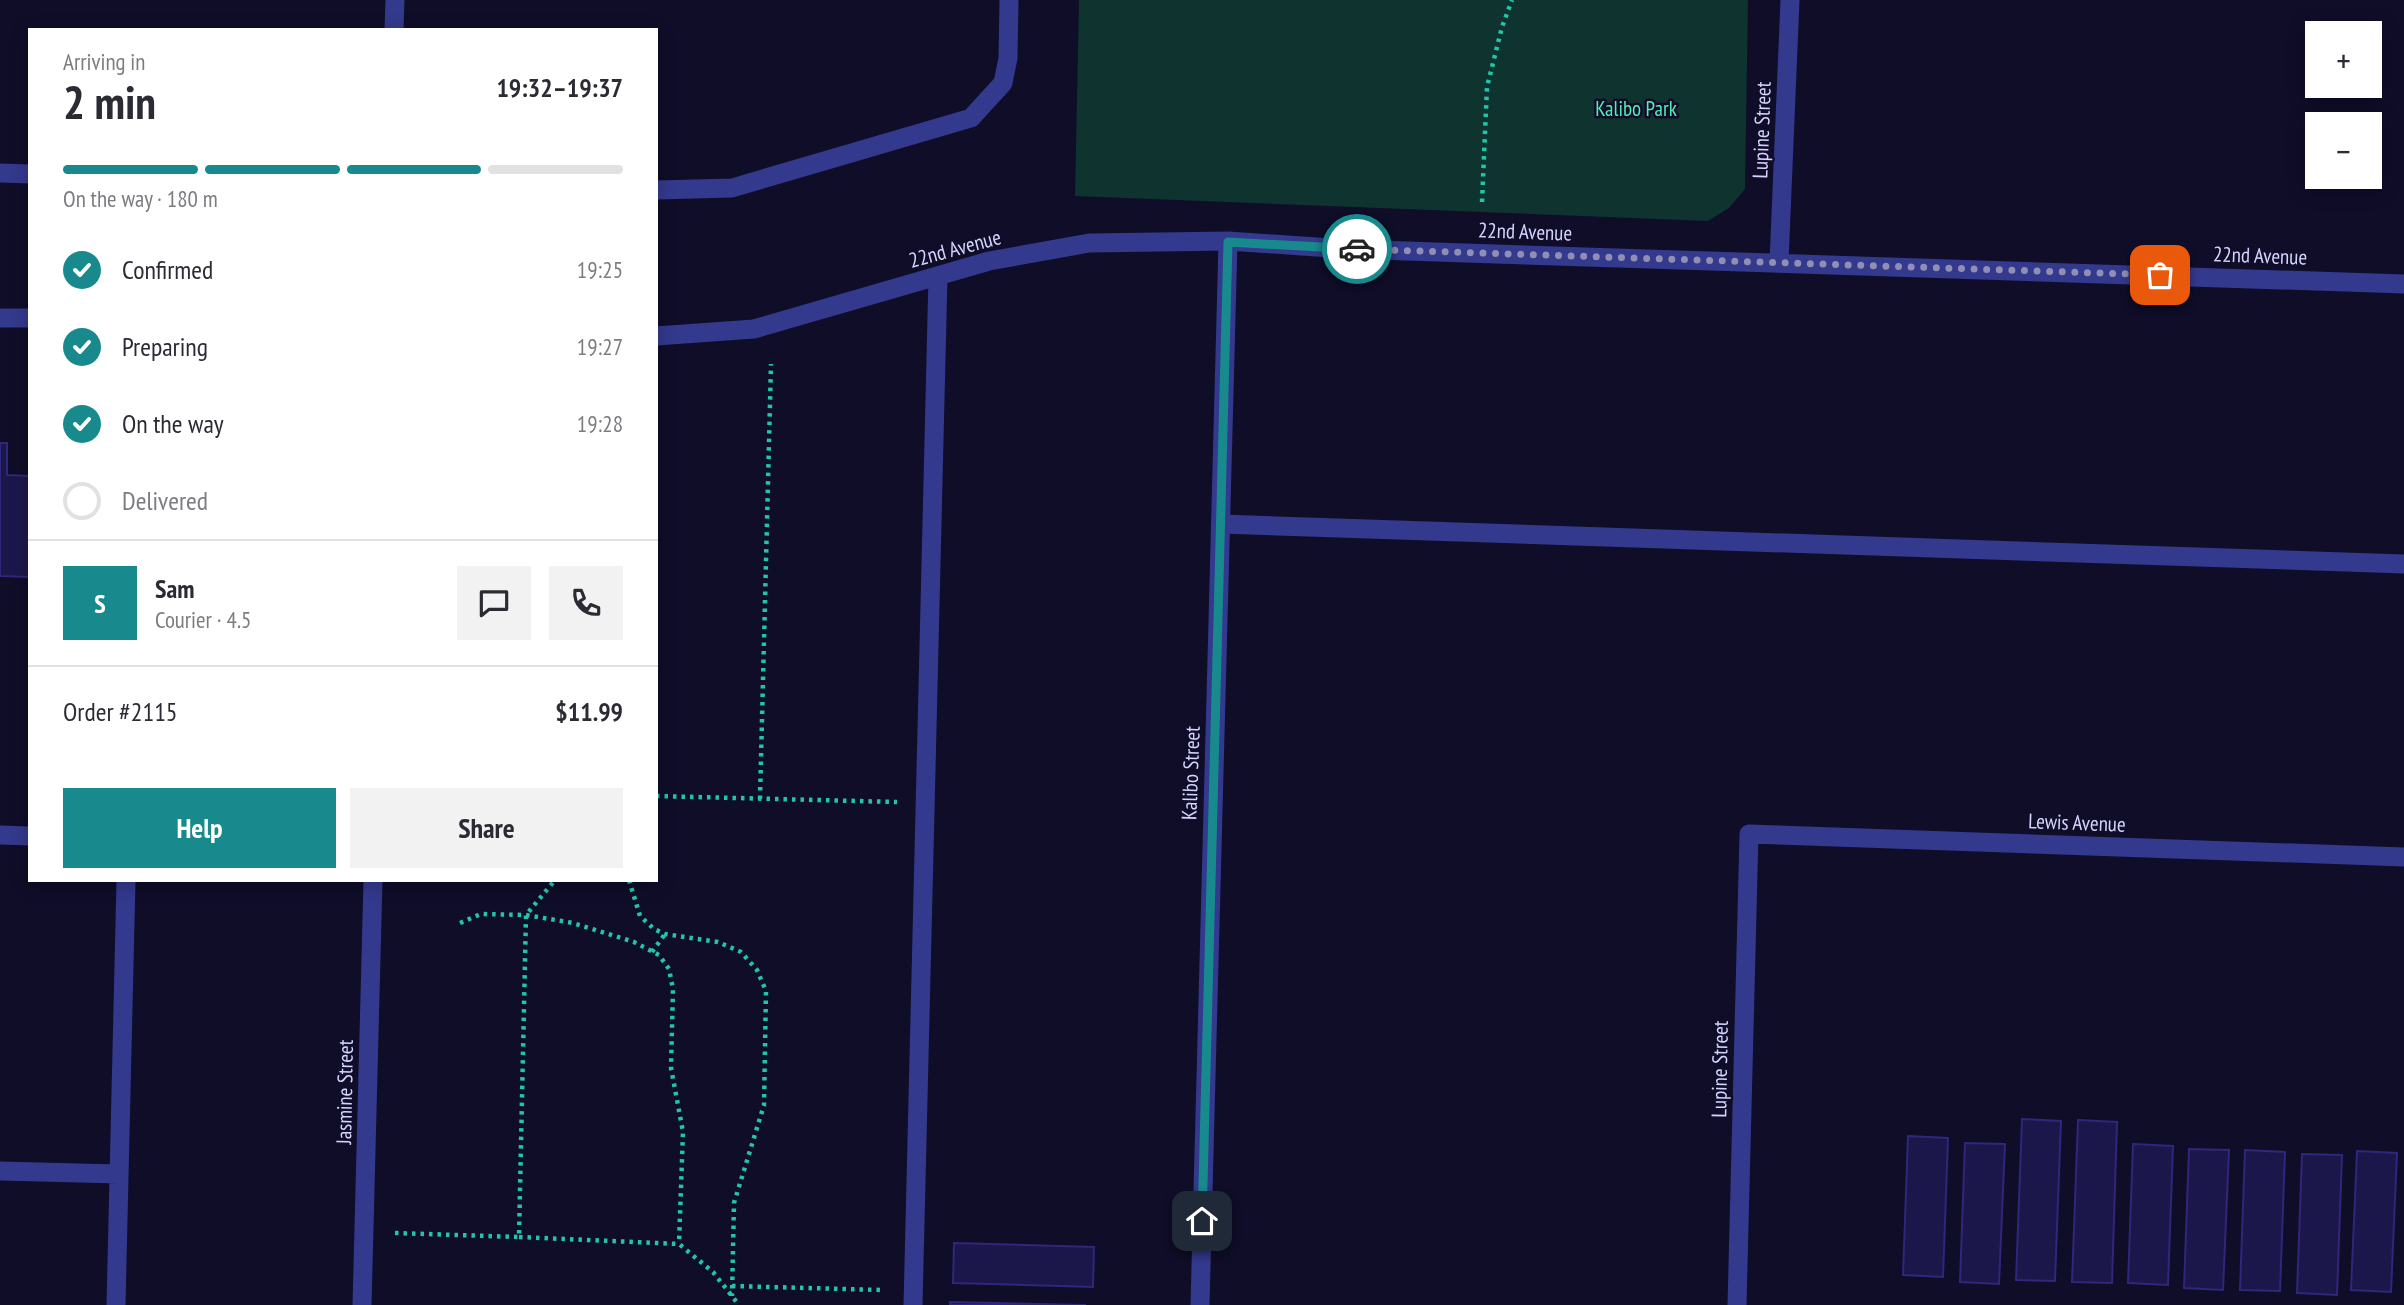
<!DOCTYPE html>
<meta charset="utf-8">
<style>
:root{--surface:#fff;--page:#f2f2f3;--text:#2b2b33;--muted:#7c7c81;--line:#e1e1e2;--accent:#188a8e}
body{margin:0;font-family:"PT Sans Narrow",sans-serif;background:var(--page);color:var(--text);height:100vh;display:flex;flex-direction:column;font-size:26px;white-space:nowrap}
*{box-sizing:border-box;margin:0}
p{font-size:23px;color:var(--muted)}
.icon{flex:none;width:38px;height:38px;fill:none;stroke:currentColor;stroke-width:2;stroke-linecap:round;stroke-linejoin:round}
.map{position:relative;flex:1;overflow:hidden}
.side{position:absolute;left:28px;top:28px;width:630px;height:854px;display:flex;flex-direction:column;background:var(--surface);border-radius:0px;box-shadow:0 4px 18px #0003}
.side>*{flex:none}
.fabs{position:absolute;left:2305px;top:21px;display:grid;gap:14px}
.fabs a{display:grid;place-items:center;width:77px;height:77px;border-radius:0px;background:var(--surface);box-shadow:0 4px 18px #0003;font-size:35px}
.pin{position:absolute;display:grid;place-items:center;width:60px;height:60px;color:#fff;margin:-30px;border-radius:14px;box-shadow:0 4px 10px #0006}
.courier{position:absolute;display:grid;place-items:center;width:70px;height:70px;margin:-35px;border:5px solid #188a8e;border-radius:50%;background:#fff;color:#222;box-shadow:0 2px 9px #0007}
.summary em{font-style:normal;font-weight:600}
.summary div{display:flex;flex-direction:column-reverse}
.summary{display:flex;align-items:center;justify-content:space-between;height:119px;padding:0 35px}
h1{font-size:46px;font-weight:600;line-height:52px}
.bar{display:grid;grid-template-columns:repeat(4,1fr);gap:10px 7px;align-content:center;height:84px;padding:0 35px}
.bar i{height:9px;border-radius:5px;background:var(--line)}
.bar .current{background:var(--accent)}
.bar p{grid-column:span 4}
.line{display:flex;align-items:center;gap:18px;padding:0 35px;border-top:2px solid var(--line)}
.line div{flex:1}
.round{display:grid;place-items:center;flex:none;width:74px;height:74px;border-radius:0px;background:var(--page)}
ol{padding:0 35px;list-style:none}
li{display:flex;align-items:center;gap:21px;height:77px}
li p{margin-inline-start:auto}
li .icon{padding:7px;border-radius:50%;background:var(--accent);color:#fff;stroke-width:4}
li:last-child{color:var(--muted)}
li i{width:38px;height:38px;border:4px solid var(--line);border-radius:50%}
.button{display:flex;gap:14px;margin-top:auto;padding:14px 35px}
.button a{flex:1;height:80px;border-radius:0px;background:var(--accent);color:#fff;font-size:28px;font-weight:600;line-height:80px;text-align:center}
.button a+a{background:var(--page);color:var(--text)}
.map>svg:first-child{display:block}
.green{fill:#0f332e}
.building{fill:#1c174b;stroke:#2f277a;stroke-width:2}
.lines{fill:none;stroke-linecap:round;stroke-linejoin:round}
.path{stroke:#23c5aa;stroke-width:4.5;stroke-dasharray:3.5 5;stroke-linecap:butt}
.service{stroke:#33398c;stroke-width:19}
.minor{stroke:#33398c;stroke-width:19}
.done{stroke:#908eb4;stroke-width:7;stroke-dasharray:0 12.6}
.route{stroke:#188a8e;stroke-width:9}
.labels{text-anchor:middle;stroke-width:5;stroke-linejoin:round;paint-order:stroke}
.park-label{font-size:21px;fill:#54ecb6;stroke:#0f0d28}
.street-label{font-size:21px;fill:#d5d4ff;stroke:#0f0d28}
</style>
<div class="map">
<svg width="2404" height="1305" viewBox="0 0 2404 1305">
<rect width="100%" height="100%" fill="#0f0d28"/>
<path class="green" d="M1079,0H1748L1745,189L1729,208L1708,221L1075,196Z"/>
<path class="building" d="M0,443H7V475L30,476V577L0,576Z
M2022,1119L2061,1121L2055,1281L2016,1280Z
M2078,1120L2117,1122L2112,1283L2072,1282Z
M1908,1136L1948,1138L1943,1277L1903,1275Z
M1965,1143L2005,1144L1999,1284L1960,1282Z
M2133,1144L2173,1146L2168,1285L2128,1283Z
M2189,1149L2229,1150L2223,1290L2184,1288Z
M2245,1150L2285,1152L2280,1291L2240,1290Z
M2357,1151L2397,1153L2391,1292L2351,1290Z
M2302,1154L2342,1155L2337,1295L2297,1293Z
M954,1243L1094,1247L1093,1287L953,1283Z
M950,1302L1086,1305H950Z"/>
<g class="lines">
<path class="path" d="M1482,202L1487,87L1502,27L1512,0
M656,796L897,802
M760,799L771,364
M629,880L640,916L654,929L665,934L718,942L741,952L757,970L766,991L764,1105L734,1203L732,1296
M460,923L481,914L526,915L573,923L634,942L659,955L669,969L673,989L671,1068L683,1132L679,1244
M652,952L665,934
M395,1233L519,1237L526,915L555,880
M519,1237L679,1244L713,1272L739,1305
M732,1286L882,1290"/>
<path class="service" d="M656,190L732,188L971,118L1003,83L1008,58L1009,0
M1221,524L2404,564
M0,835L30,836
M0,1171L119,1174
M116,1305L126,880
M913,1305L938,276"/>
<path class="minor" d="M394,30L395,0
M0,173L30,174
M1779,262L1790,0
M0,318H30
M656,336L754,329L989,261L1089,243L1228,241L1346,249L2404,284
M362,1305L373,880
M1200,1305L1228,241
M1737,1305L1749,834L2404,857"/>
</g>
<g class="lines">
<path class="done" d="M1357,249L2160,275"/>
<path class="route" d="M1202,1221L1228,242L1357,249"/>
</g>
<g class="labels">
<g class="park-label">
<text x="1636" y="116">Kalibo Park</text>
</g>
<g class="street-label">
<text transform="translate(1762 130) rotate(-88)" y="7">Lupine Street</text>
<text transform="translate(1525 232) rotate(2)" y="7">22nd Avenue</text>
<text transform="translate(955 249) rotate(-15)" y="7">22nd Avenue</text>
<text transform="translate(2260 256) rotate(2)" y="7">22nd Avenue</text>
<text transform="translate(1191 773) rotate(-88)" y="7">Kalibo Street</text>
<text transform="translate(2077 823) rotate(2)" y="7">Lewis Avenue</text>
<text transform="translate(1720 1069) rotate(-89)" y="7">Lupine Street</text>
<text transform="translate(345 1092) rotate(-89)" y="7">Jasmine Street</text>
</g>
</g>
</svg>
<div class="fabs">
<a>+</a>
<a>−</a>
</div>
<div class="pin" style="left:2160px;top:275px;background:#ea580c"><svg class="icon" aria-label="bag" viewBox="0 0 24 24"><path d="M5 8h14l-1 12H6zM9 8a3 3 0 0 1 6 0"/></svg></div>
<div class="pin" style="left:1202px;top:1221px;background:#1f2937"><svg class="icon" aria-label="home" viewBox="0 0 24 24"><path d="M3 11l9-7 9 7M6 9v11h12V9"/></svg></div>
<div class="courier" style="left:1357px;top:249px"><svg class="icon" aria-label="car" viewBox="0 0 24 24"><path d="M5 17H2v-5l4-1 3-4h7l3 4 3 1v5h-3M9 17h6M6 11h13"/><circle cx="7" cy="17" r="2"/><circle cx="17" cy="17" r="2"/></svg></div>
<section class="side">
<div class="summary"><div><h1>2 min</h1><p>Arriving in</p></div><em>19:32–19:37</em></div>
<div class="bar"><i class="current"></i><i class="current"></i><i class="current"></i><i></i><p>On the way · 180 m</p></div>
<ol>
<li><svg class="icon" aria-label="check" viewBox="0 0 24 24"><path d="M5 12l5 5 9-10"/></svg>Confirmed<p>19:25</p></li>
<li><svg class="icon" aria-label="check" viewBox="0 0 24 24"><path d="M5 12l5 5 9-10"/></svg>Preparing<p>19:27</p></li>
<li><svg class="icon" aria-label="check" viewBox="0 0 24 24"><path d="M5 12l5 5 9-10"/></svg>On the way<p>19:28</p></li>
<li><i></i>Delivered</li>
</ol>
<div class="line" style="height:126px"><b class="round" style="background:var(--accent);color:#fff">S</b><div><b>Sam</b><p>Courier · 4.5</p></div><a class="round"><svg class="icon" aria-label="chat" viewBox="0 0 24 24"><path d="M4 5h16v11H9l-5 4z"/></svg></a><a class="round"><svg class="icon" aria-label="phone" viewBox="0 0 24 24"><path d="M5 4h4l2 5-3 2q2 4 5 5l2-3 5 2v4C11 20 4 13 5 4z"/></svg></a></div>
<div class="line" style="height:91px"><div>Order #2115</div><b>$11.99</b></div>
<div class="button"><a>Help</a><a>Share</a></div>
</section>
</div>
